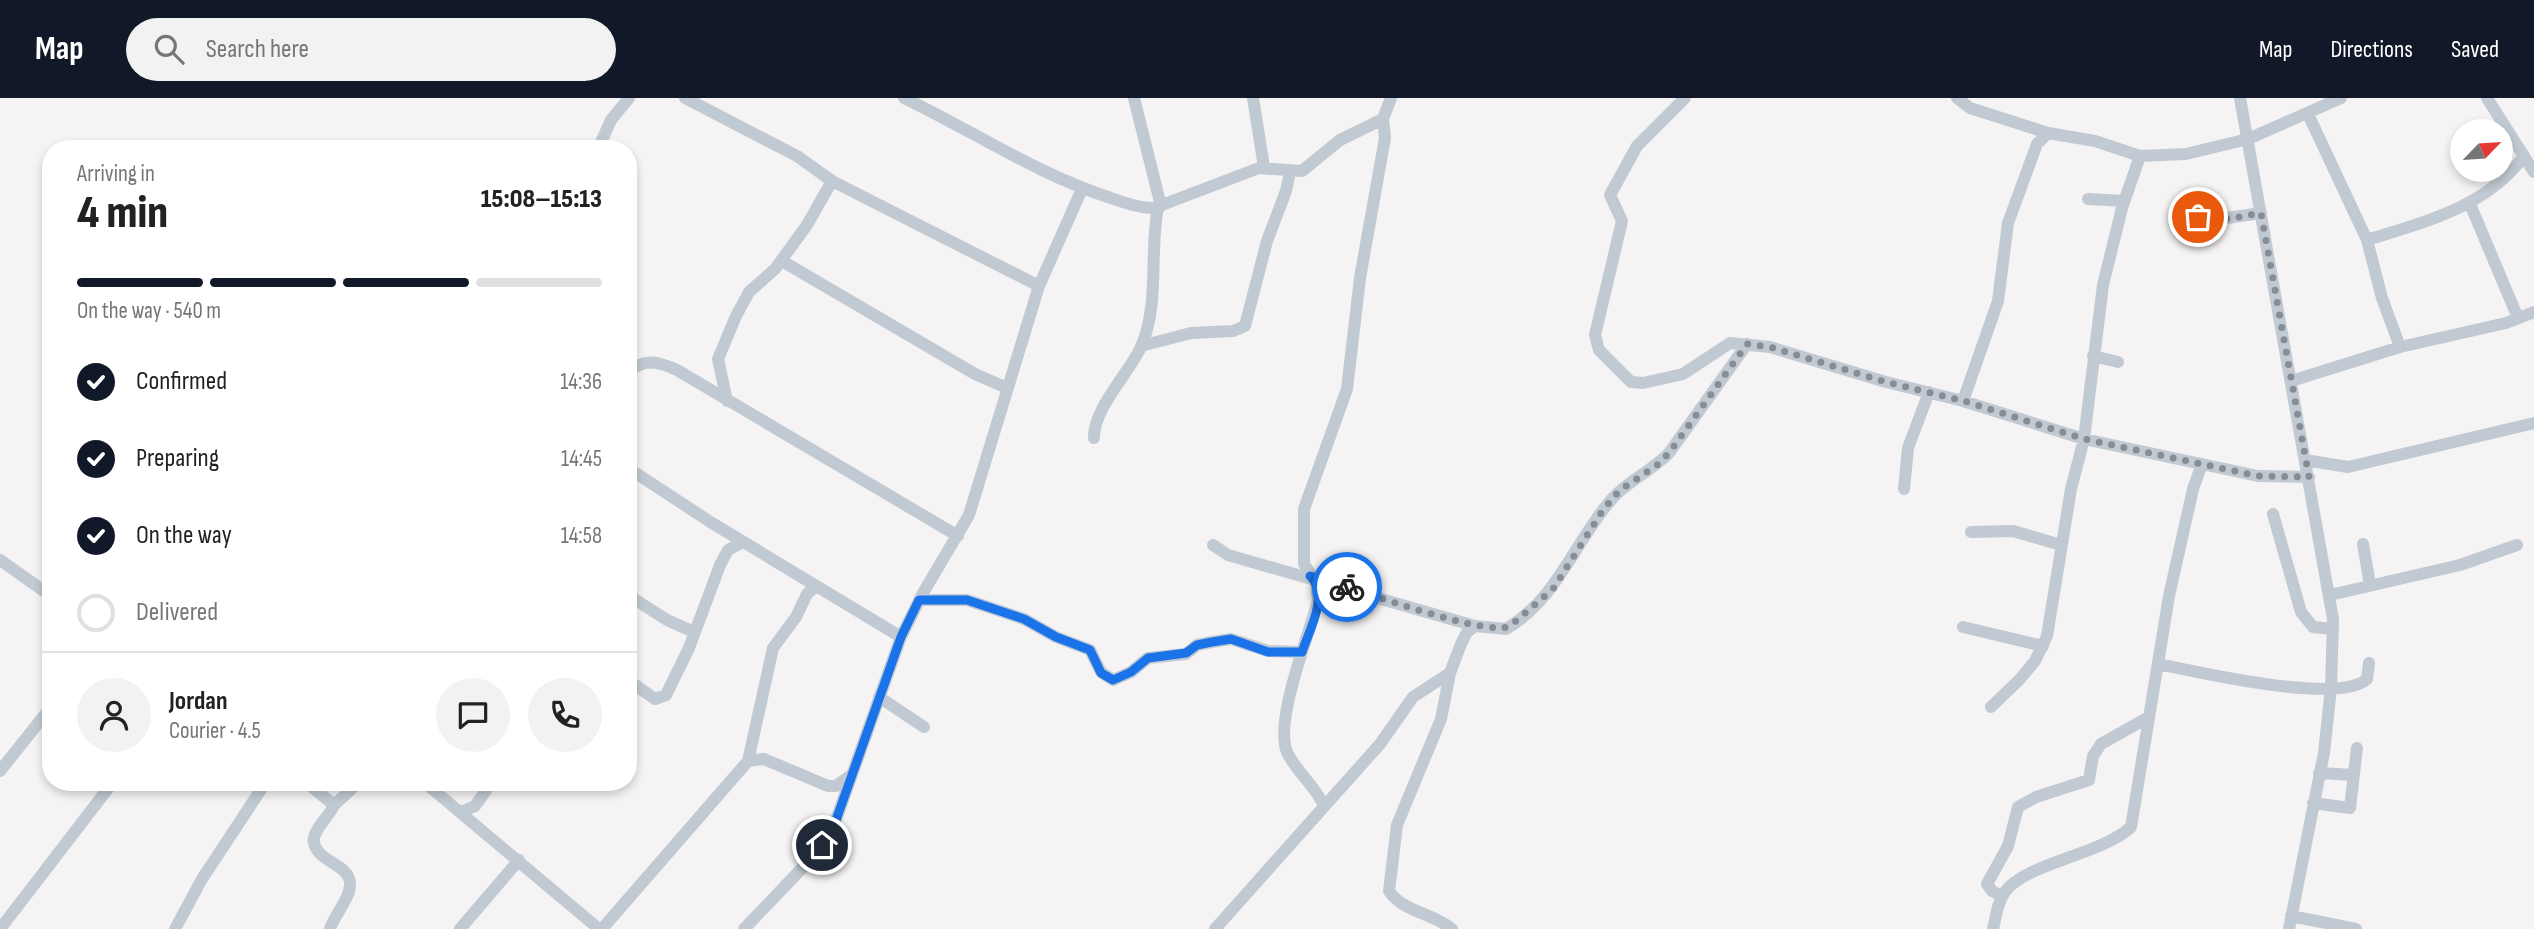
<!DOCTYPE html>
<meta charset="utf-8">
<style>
:root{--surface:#fff;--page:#f2f2f2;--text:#222;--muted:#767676;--line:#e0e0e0;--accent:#111827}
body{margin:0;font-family:"Sofia Sans Condensed",sans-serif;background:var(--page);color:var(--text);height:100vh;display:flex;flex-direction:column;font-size:26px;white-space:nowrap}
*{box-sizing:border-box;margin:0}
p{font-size:23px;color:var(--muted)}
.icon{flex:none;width:38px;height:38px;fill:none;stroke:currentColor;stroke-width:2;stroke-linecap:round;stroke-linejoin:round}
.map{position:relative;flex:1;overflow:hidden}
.side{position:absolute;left:42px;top:42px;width:595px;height:651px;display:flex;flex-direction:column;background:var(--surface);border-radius:28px;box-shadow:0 4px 10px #0003}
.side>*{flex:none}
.needle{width:46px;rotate:65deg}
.buttons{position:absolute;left:2450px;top:21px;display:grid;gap:14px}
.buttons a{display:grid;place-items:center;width:63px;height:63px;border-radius:50%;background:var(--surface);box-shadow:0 4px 10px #0003;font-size:35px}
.pin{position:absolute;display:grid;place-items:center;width:60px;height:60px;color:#fff;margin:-30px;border:4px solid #fff;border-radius:50%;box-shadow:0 2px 7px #0007}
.courier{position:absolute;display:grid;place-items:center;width:70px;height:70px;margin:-35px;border:5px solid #1a73e8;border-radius:50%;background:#fff;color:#222;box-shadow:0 2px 9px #0007}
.overview em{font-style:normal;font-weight:800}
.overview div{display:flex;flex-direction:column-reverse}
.overview{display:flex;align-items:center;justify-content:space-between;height:119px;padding:0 35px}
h1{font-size:46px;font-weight:800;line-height:52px}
.bar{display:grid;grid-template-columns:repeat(4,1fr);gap:10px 7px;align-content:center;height:84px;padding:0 35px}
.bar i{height:9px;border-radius:5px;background:var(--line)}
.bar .on{background:var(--accent)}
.bar p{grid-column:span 4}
.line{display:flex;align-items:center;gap:18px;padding:0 35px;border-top:2px solid var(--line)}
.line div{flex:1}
.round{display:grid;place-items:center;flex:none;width:74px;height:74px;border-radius:37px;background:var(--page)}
ol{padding:0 35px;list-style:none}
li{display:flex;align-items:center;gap:21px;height:77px}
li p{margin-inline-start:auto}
li .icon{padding:7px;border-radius:50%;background:var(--accent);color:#fff;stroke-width:4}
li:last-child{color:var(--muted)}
li i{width:38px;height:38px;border:4px solid var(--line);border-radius:50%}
header{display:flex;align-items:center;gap:42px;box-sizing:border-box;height:98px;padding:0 35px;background:var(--accent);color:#fff}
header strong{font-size:33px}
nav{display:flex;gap:38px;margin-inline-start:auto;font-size:24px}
.search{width:490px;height:63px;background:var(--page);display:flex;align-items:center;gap:18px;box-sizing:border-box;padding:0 24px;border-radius:38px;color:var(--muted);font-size:26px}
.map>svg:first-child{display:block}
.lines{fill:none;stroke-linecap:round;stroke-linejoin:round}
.street{stroke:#c1cad2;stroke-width:12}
.done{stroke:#868d94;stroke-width:7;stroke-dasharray:0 12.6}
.route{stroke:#1a73e8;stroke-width:9}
</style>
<header>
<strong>Map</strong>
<div class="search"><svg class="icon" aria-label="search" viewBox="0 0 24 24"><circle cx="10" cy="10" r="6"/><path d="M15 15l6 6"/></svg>Search here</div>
<nav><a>Map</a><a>Directions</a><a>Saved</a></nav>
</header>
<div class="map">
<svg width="2534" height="831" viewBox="0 0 2534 831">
<rect width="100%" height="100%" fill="#f5f3f3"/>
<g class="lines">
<path class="street" d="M685,0L797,58L832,83L1039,188
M904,0C973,33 1035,75 1108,99C1123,104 1138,110 1154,110L1259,70L1302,73L1340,42L1383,21L1391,0
M1134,0L1161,108
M1253,0L1264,69
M1685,0L1637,48L1610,97L1622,123L1595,237L1599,252L1631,284L1643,285L1683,276L1730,245L1770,249L1886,284L1963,303L2084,341L2258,378L2309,379
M1957,0L1970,10L2048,35
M2240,0L2333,521L2331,590L2324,655L2289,831
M2487,0L2534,74
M2308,16L2367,142L2382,200L2400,249
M598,51L611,22L629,0
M2088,101L2124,103
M2470,106L2518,220
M2181,116L2213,122L2261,115
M2367,142C2424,124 2487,109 2524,58
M782,163L975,276L1007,290
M1141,248L1191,235L1233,233L1245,228L1267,143L1286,93L1290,74
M2093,258L2118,264
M628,275C644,259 659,264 677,272L958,438
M2291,283L2400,249L2506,225L2534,214
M727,303L718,261L736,218L749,194L775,171L807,127L832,83
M1963,303L1998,203L2008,125L2037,46L2048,35L2095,43L2140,58L2186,56L2248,41L2341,0
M1094,340C1093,311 1129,275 1141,249C1160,205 1149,156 1158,109
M2305,362L2348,369L2534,325
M628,370L712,425L901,539
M1904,391L1908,350L1929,294
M2273,416L2301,514L2313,529L2333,531
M1971,434L2013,433L2061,447
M2363,446L2370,487
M1213,447L1228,457L1475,528
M0,462L51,498
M628,497L667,522L694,534
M2330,497L2460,467L2517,447
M919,502H967L1024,521L1056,539L1090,552L1101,574L1113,582L1131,574L1148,560L1186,556L1197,547L1212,544L1231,541L1268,553L1302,554
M1963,529L2043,548
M2158,566C2197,574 2339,607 2367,581L2369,565
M628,582L655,601L666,597L689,550L720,467L728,452L743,444
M879,599L924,629
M1991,609L2020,581L2035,563L2047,538L2071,391L2084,341L2103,187L2122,110L2140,58
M748,663L773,550L796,519L807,496L816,488
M0,673L51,609
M2319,675L2354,677
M306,684L334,707C330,718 311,733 314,745C318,764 349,766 350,785C351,800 334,817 330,831
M424,684L599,831
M2313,705L2350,710L2357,650
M334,707L359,684
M1324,708C1315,687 1296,674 1287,654C1274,622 1309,538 1318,502L1316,484L1304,466V411L1347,291L1360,180L1385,40L1383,21
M461,714L475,708L492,684
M2002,798L1992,793L1987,786L2008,748L2018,709L2036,699L2089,682L2093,658L2101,646L2149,619
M2291,818L2356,831
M0,831L113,684
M175,831L202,781L266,684
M460,831L519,762
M602,831L748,663L764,661L828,688H836L850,678
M744,831L808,764L832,733L901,539L923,495L969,417L1039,188L1082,91
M1215,831L1380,646L1413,599L1450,575
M1452,831C1433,815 1403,814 1389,793L1397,727L1441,621L1450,575L1461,546L1467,534L1475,528L1506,531C1557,501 1574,445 1611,402C1627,383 1652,373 1669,355L1747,246
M1993,831C1996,819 1997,805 2005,794C2025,765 2101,757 2131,729L2169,498L2193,391L2202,366"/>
</g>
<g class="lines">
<path class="done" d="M1347,489C1376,498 1489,539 1510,528L1553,491L1603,412L1619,393L1657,367L1669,355L1747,246L1770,249L1886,284L1964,303L2084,341L2258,378L2309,379L2261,115L2229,121L2198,119"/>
<path class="route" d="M822,747L835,725L901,539L919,502H967L1024,521L1056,539L1090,552L1101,575L1113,582L1131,574L1148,560L1186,555L1197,547L1212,544L1231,541L1268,554H1302C1309,533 1330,496 1310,478L1347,489"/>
</g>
</svg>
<div class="buttons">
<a><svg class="needle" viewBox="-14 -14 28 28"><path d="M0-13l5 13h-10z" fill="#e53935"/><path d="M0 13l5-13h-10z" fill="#767676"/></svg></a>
</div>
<div class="pin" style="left:2198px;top:119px;background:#ea580c"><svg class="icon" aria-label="bag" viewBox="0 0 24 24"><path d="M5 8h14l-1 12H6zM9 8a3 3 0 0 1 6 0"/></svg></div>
<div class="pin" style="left:822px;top:747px;background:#1f2937"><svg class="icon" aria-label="home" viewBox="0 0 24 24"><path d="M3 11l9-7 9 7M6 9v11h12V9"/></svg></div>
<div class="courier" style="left:1347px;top:489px"><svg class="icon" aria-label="bike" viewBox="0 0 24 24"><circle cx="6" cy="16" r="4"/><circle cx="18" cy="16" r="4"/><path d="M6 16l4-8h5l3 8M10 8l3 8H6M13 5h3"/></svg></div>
<section class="side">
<div class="overview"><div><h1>4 min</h1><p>Arriving in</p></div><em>15:08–15:13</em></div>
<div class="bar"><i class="on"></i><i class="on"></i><i class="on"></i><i></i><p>On the way · 540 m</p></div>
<ol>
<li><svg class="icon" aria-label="check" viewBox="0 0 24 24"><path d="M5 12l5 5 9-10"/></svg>Confirmed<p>14:36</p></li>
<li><svg class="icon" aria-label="check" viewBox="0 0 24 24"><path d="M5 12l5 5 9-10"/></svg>Preparing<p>14:45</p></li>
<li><svg class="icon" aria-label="check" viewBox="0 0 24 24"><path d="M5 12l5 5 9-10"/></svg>On the way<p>14:58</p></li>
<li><i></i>Delivered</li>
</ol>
<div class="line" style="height:126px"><a class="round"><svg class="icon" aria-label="person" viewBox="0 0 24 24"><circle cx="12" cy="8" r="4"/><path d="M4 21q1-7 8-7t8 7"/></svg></a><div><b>Jordan</b><p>Courier · 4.5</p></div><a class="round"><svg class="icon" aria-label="chat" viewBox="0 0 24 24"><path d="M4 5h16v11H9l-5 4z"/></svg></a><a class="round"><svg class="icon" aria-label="phone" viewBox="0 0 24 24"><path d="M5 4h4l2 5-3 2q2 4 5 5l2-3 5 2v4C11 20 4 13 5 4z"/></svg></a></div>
</section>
</div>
